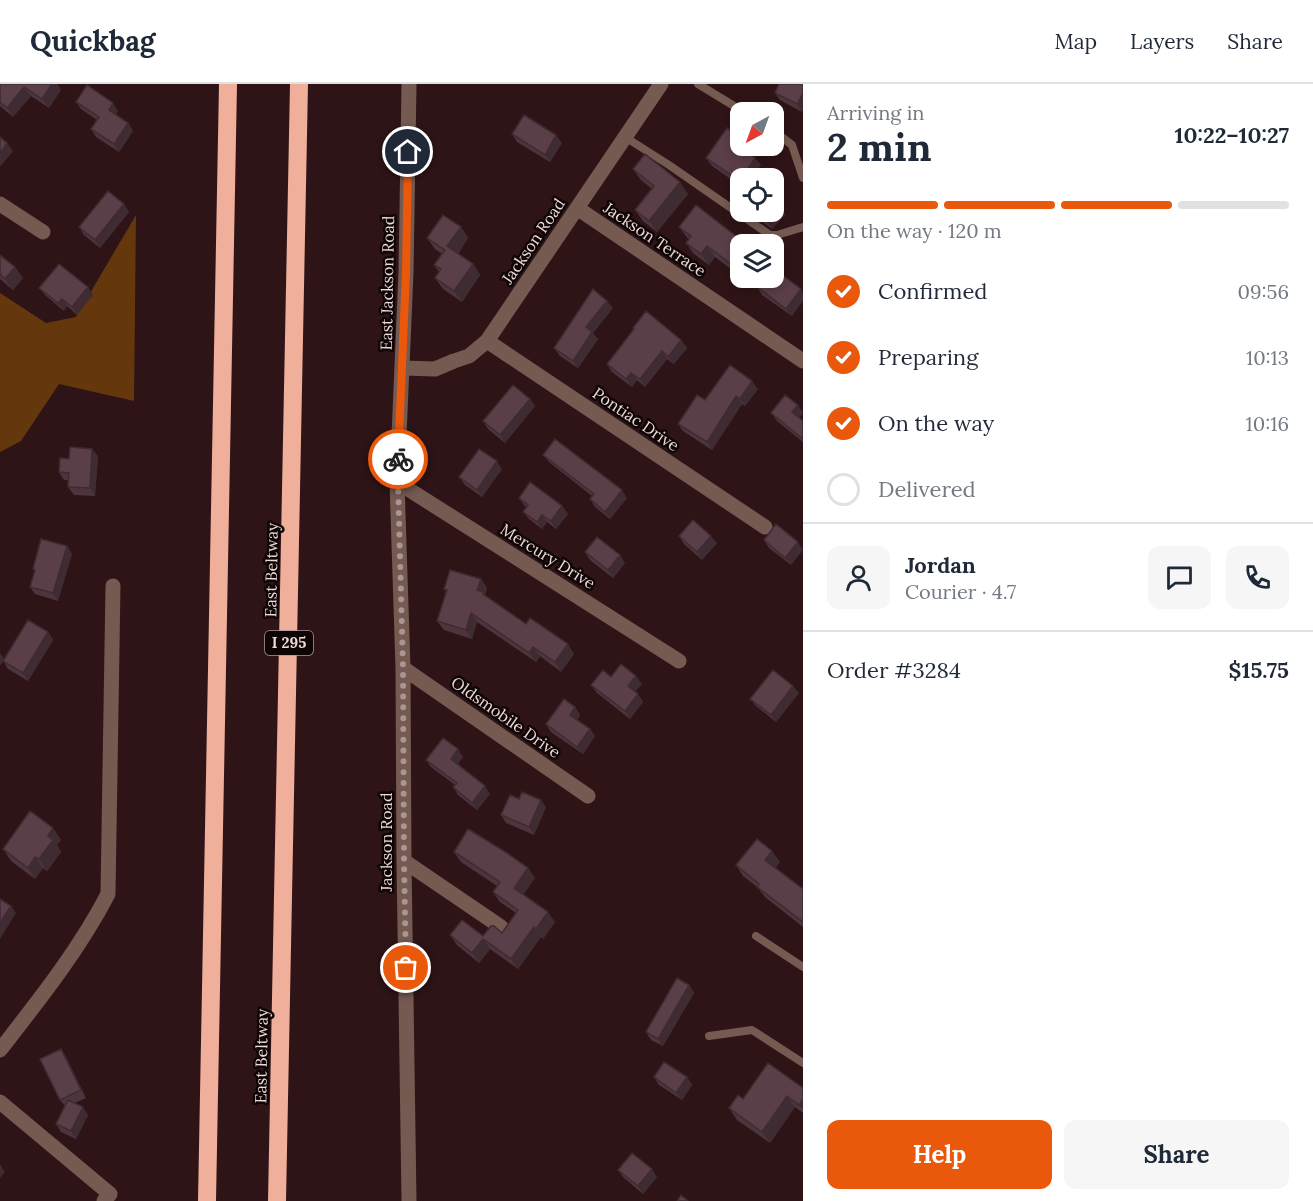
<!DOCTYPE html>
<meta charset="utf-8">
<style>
:root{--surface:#fff;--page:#f6f6f7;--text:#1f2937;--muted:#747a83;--line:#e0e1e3;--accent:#ea580c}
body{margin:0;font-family:Lora,serif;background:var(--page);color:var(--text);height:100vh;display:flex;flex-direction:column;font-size:22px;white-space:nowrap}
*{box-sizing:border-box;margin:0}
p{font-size:20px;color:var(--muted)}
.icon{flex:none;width:33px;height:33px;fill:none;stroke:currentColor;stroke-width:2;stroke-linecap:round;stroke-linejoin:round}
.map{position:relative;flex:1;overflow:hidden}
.details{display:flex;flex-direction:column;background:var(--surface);width:510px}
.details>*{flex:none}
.needle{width:39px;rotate:221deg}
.controls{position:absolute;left:730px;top:18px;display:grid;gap:12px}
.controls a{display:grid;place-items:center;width:54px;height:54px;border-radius:12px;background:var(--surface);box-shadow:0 3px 9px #0003;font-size:30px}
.pin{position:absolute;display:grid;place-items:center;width:51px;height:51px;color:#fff;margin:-26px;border:3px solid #fff;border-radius:50%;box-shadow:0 2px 6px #0007}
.courier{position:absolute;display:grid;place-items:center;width:60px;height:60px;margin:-30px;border:4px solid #ea580c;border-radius:50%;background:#fff;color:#222;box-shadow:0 2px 8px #0007}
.head em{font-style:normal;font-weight:800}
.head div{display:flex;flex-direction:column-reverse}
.head{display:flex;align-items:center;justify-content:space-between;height:102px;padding:0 24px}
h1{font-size:39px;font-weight:800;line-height:45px}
.bar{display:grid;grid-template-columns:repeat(4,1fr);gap:9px 6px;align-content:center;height:72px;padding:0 24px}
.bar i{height:8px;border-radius:4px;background:var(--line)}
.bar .active{background:var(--accent)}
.bar p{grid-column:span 4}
.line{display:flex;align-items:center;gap:15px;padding:0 24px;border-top:2px solid var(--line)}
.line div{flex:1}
.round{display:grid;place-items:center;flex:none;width:63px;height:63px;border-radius:12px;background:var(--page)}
ol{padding:0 24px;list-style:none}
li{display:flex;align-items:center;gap:18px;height:66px}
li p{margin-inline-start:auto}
li .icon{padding:6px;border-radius:50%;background:var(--accent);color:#fff;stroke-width:4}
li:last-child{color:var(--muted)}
li i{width:33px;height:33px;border:3px solid var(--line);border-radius:50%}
.primary-button{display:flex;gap:12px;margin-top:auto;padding:12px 24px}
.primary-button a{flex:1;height:69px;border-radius:12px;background:var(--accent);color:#fff;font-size:24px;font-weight:800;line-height:69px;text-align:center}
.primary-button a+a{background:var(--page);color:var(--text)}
header{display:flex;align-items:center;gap:36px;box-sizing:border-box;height:84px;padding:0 30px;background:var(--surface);border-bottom:2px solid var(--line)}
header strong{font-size:28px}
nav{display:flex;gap:33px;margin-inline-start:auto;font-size:21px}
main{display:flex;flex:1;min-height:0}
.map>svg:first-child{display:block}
.forest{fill:#64370c}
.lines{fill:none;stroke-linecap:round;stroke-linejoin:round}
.lane{stroke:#745a51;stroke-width:8}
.street{stroke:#745a51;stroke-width:15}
.highway{stroke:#f0af9a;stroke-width:18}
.wall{fill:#4d353e}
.shaded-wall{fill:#3f2b32}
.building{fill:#5a3e48;stroke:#3f2b32;stroke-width:1.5}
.done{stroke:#aa9595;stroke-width:6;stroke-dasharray:0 10.8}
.route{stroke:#ea580c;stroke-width:8}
.labels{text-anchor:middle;stroke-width:5;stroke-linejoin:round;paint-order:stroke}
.shield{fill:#0f0505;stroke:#aa9a9a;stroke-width:1.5}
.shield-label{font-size:15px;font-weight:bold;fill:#eddada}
.street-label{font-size:16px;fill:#eddada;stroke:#0f0505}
</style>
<header>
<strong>Quickbag</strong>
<nav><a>Map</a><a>Layers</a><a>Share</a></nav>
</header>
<main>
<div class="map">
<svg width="803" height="1117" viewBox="0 0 803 1117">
<rect width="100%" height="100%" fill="#2e1416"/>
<path class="forest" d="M136,131L134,317L59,300L21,357L0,368V209L46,239L76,233Z"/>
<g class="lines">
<path class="lane" d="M698,0L744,28
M774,47L792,61L803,94
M625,53L669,81L770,151H777L803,143
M756,852L803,883
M709,952L752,946L803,979"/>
<path class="street" d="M0,120L43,148
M577,124L803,277
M487,257L765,443
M403,284L435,285L454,277L469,272L487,257L661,0
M397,398L679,577
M403,584L588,712
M404,777L501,843
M0,966C39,916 79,866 108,810L113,502
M0,1018L110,1110L104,1117
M409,1117L404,777L403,584L397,398L406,189L409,0"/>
<path class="highway" d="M207,1117L228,0
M277,1117L299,0"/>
</g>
<path class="wall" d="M0,0H57L61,6L49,24L31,12L13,33L0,22Z
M803,0L802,28L780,16L775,9Z
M76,18L118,27L116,31L128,39L133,47L119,68L96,53L91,45L97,36L81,25Z
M512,50L562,59L550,78L517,58Z
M741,62H748L745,67L761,81L741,94V102L712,82L706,74Z
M633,85L688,110L657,148L643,137L635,126L652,105L641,96Z
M124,120L129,128L100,164L84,151L79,143Z
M696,121L747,160H741V188L739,191L715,173L709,181L694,170L686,159L689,156L679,143Z
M779,123L785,131L772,145L751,130L749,128H774Z
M461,143L468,154L458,170L473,180L480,191L462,218L443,205L435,194L439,188L434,181L442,170L435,165L427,154Z
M0,171L15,183L23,194L13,206L0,195Z
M774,194L792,232L762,211L757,203Z
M39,204L93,211L77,231L67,222L64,227L45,211Z
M613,224L593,249L598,255L578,284L560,272L554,264Z
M633,244L681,256L687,264L674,280L667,275L645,303L637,296L632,303L612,288L607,280L634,246Z
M758,305L745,322L742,320L712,366L683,347L678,340L705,316Z
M530,315L535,322L505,359L488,345L483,337Z
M771,329L799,334L803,337V358L777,337Z
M543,371L627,414L610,435L595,423L590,415L592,412L549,378Z
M98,372L95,412L74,411L68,403L69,396H64L59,388L69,375Z
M502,385L482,413L465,401L459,393Z
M519,414L562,422L568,430L556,445L547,438L542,445L529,435L523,428L526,423L524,421Z
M776,440L791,481L769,464L764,456Z
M679,452L717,459L702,476L684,460Z
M67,462L72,470L58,517L35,510L30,503L35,488L33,485Z
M585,468L625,479L613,494L590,476Z
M481,495L487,504L485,511L487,513L526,540L574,570L561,588L540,572L536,578L477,538L472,555L444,546L437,537L446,507L444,505Z
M48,548L53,556L28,597L8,585L3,577L0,569L4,575Z
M611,593L642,600L635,608L638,610L643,618L630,635L597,609L591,601Z
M799,609L776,638L756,622L750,615Z
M575,623L580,631L577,636L590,645L595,652L583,670L551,648L546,640Z
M463,673L458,680L490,710L477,726L458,711L453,703L455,701L431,683L426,676Z
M546,723L534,751L506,739L501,731Z
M53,744L61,756L57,761L61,768L47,787L43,784L35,795L11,777L3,765Z
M454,768L528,784L535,794L523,810L555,838L543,855L541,853L518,885L490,865L479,879L457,861L450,851L483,852L502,849L516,829L500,818L493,808L497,802L461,778Z
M780,778L775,784L803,805V843L765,813L757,803L743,792L736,781Z
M689,901L694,909L663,962L651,956L646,948Z
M61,965L66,973L86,1014L75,1019L88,1031L76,1055L61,1048L56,1040L65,1022L60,1016Z
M654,993H687L692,1001L682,1016L659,1001Z
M803,1004V1029L795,1023L770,1059L737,1036L729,1024L743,1015Z
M618,1086L657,1093L643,1110L623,1093Z"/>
<path class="shaded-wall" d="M52,0H57L61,6L49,24L42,15Z
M24,3L31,12L13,33L7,24Z
M803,9V25L802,28L797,20Z
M113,19L118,27L114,33L109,26Z
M128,39L133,47L119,68L114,60Z
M556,51L562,59L550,78L545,71Z
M741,57V62H748L743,70L738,62Z
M7,59L13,67L1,82L0,81V69Z
M755,74L761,81L752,94H741Z
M680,98L688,110L657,148L649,137Z
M124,120L129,128L100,164L95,156Z
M779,123L785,131L772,145L767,137Z
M461,143L468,154L454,176L446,165Z
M707,162L715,173L709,181L701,170Z
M741,166V188L739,191L731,180Z
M473,180L480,191L462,218L454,207Z
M15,183L23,194L13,206L5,195Z
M88,203L93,211L77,231L72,223Z
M801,205L803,208V217L792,232L786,225Z
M62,215L67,222L64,227L58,219Z
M607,217L613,224L593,249L598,255L578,284L573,277L586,243Z
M681,256L687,264L674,280L668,273Z
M662,267L667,275L645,303L640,295Z
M631,289L637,296L632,303L626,295Z
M752,297L758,305L745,322L740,315Z
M736,312L742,320L712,366L707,358Z
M530,315L535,322L505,359L500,351Z
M798,321L803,329L798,336L792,328Z
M92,365L98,372L95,412L90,404Z
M497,377L502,385L482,413L477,406Z
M622,406L627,414L610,435L605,428Z
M562,422L568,430L556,445L551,437Z
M542,431L547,438L542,445L537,438Z
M711,452L717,459L702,476L697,468Z
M798,458L803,466L791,481L785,474Z
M67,462L72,470L58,517L53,509Z
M620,471L625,479L613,494L608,486Z
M481,495L487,504L485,511L490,518L477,506Z
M471,529L477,538L472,555L466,546Z
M48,548L53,556L28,597L23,589Z
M568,560L574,570L561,588L555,578Z
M533,563L540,572L536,578L529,569Z
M0,569L4,576L0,582Z
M636,592L642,600L633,610L628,602Z
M793,602L799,609L776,638L771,631Z
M638,610L643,618L630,635L625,627Z
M575,623L580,631L575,639L570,631Z
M590,645L595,652L583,670L577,663Z
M458,665L463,673L456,682L451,675Z
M485,702L490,710L477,726L472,719Z
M541,716L546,723L534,751L529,743Z
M53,744L61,756L57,761L61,768L47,787L39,775L48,752Z
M772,767L780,778L773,787L765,776Z
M35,773L43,784L35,795L28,784Z
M528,784L535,794L521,814L514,804Z
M11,822L16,829L0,855V839Z
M548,828L555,838L543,855L536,845Z
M534,843L541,853L518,885L511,875Z
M483,855L490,865L479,879L472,869Z
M689,901L694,909L663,962L658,955Z
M61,965L66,973L86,1014L81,1006Z
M687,993L692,1001L682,1016L676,1009Z
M787,1012L795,1023L770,1059L762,1048Z
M803,1015V1026L799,1021Z
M83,1023L88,1031L76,1055L71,1047Z
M0,1080L5,1088L0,1094Z
M652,1085L657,1093L643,1110L638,1102Z"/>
<path class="building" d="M0,0H52L42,15L24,3L7,24L0,18Z
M779,0H803V9L797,20L775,9Z
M87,1L113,19L109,26L128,39L114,60L91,45L99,33L76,18Z
M524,31L556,51L545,71L512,50Z
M727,44L741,53V57L738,62L755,74L740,97L706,74Z
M0,53L7,59L0,69Z
M645,70L680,98L649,137L635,126L654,102L633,85Z
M108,107L124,120L95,156L79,143Z
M774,119L779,123L767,137L753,128H774Z
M696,121L746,160H741V166L731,180L707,162L701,170L686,159L691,152L679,143Z
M443,131L461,143L447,162L473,180L454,207L435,194L441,185L434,181L445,166L427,154Z
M0,171L15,183L5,195L0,190Z
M59,180L88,203L72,223L62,215L58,219L39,204Z
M774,185L801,205L786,225L757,203L763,194H774Z
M593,205L607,217L586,243L592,248L573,277L554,264Z
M646,227L681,256L668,273L662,267L640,295L631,289L626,295L607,280L634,245L633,244Z
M730,281L752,297L740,315L736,312L707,358L678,340L697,311L705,316Z
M513,301L530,315L500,351L483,337Z
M785,311L798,321L792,328L803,337V355L771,329Z
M555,355L622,406L605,428L590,415L594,410L543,371Z
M70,363L92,365L90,404L68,403L69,389L59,388L60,374L69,375Z
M479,365L497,377L477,406L459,393Z
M530,398L562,422L551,437L542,431L537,438L523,428L528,421L519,414Z
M693,436L711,452L697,468L679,452Z
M776,440L798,458L785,474L764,456Z
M597,453L620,471L608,486L585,468Z
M41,455L67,462L53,509L30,503L35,486L33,485Z
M450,486L481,495L477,506L483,508V510L526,540L530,534L568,560L555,578L533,563L529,569L471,529L466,546L437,537L447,506L444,505Z
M28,536L48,548L23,589L3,577Z
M621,580L636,592L628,602L638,610L625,627L591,601L603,586L611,593Z
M773,586L793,602L771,631L750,615Z
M564,615L575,623L570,631L590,645L577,663L546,640Z
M443,654L458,665L451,675L485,702L472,719L453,703L457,699L426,676Z
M522,708L541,716L529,743L501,731L510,711L519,715Z
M30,727L53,744L48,752L53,756L39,775L35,773L28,784L3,765Z
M468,745L507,769L528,784L514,804L548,828L536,845L534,843L511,875L483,855L472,869L450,851L462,836L483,852L491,842H494L502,849L518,826L493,808L500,798L454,768Z
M757,755L772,767L765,776L803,805V838L757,803L759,800L736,781Z
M0,815L11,822L0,839Z
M677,894L689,901L658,955L646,948Z
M61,965L81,1006L60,1016L40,975Z
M664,978L687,993L676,1009L654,993Z
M768,979L803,1004V1015L799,1021L787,1012L762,1048L729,1024L738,1011L743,1015Z
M68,1016L83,1023L71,1047L56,1040Z
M632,1069L652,1085L638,1102L618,1086Z
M681,1111L688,1117H677Z"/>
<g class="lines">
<path class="done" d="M398,375V398L403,584L404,777L406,884"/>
<path class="route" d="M398,375L406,189L408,68"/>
</g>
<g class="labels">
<rect class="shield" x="265" y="547" width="48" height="24" rx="4.5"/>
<g class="shield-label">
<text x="289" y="564">I 295</text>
</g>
<g class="street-label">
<text transform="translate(655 155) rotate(34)" y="6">Jackson Terrace</text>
<text transform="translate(533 157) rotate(-56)" y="6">Jackson Road</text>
<text transform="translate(387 199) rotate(-89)" y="6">East Jackson Road</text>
<text transform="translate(636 335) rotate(34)" y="6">Pontiac Drive</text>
<text transform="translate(548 472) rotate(32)" y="6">Mercury Drive</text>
<text transform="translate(271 486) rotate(-89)" y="6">East Beltway</text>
<text transform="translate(506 633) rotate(35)" y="6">Oldsmobile Drive</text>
<text transform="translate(386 758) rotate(-90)" y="6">Jackson Road</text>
<text transform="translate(261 972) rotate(-89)" y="6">East Beltway</text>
</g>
</g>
</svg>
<div class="controls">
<a><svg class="needle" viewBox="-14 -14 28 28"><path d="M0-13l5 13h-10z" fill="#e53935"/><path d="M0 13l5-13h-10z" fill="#747a83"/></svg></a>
<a><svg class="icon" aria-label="locate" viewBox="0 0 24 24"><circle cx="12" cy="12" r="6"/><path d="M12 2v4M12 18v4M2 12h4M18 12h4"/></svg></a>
<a><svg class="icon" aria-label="layers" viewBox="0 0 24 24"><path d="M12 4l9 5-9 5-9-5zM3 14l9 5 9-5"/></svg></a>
</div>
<div class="pin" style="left:406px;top:884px;background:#ea580c"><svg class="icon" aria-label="bag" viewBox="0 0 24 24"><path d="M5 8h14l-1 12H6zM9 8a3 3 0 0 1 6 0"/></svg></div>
<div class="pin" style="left:408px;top:68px;background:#1f2937"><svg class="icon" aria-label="home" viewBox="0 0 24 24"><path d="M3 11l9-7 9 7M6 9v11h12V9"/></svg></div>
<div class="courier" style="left:398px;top:375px"><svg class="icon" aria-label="bike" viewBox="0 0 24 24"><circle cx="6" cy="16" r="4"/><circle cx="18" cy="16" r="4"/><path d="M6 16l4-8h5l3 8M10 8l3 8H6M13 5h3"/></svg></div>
</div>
<section class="details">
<div class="head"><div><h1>2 min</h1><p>Arriving in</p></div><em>10:22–10:27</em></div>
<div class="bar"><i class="active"></i><i class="active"></i><i class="active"></i><i></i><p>On the way · 120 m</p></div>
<ol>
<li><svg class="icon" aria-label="check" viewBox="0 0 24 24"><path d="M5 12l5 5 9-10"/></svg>Confirmed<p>09:56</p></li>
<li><svg class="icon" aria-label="check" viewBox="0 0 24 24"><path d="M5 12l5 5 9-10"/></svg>Preparing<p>10:13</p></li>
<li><svg class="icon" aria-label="check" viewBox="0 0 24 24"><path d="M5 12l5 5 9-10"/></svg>On the way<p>10:16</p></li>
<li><i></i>Delivered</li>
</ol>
<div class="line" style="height:108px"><a class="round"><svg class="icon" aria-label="person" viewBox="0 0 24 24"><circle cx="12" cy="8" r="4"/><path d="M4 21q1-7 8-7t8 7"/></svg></a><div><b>Jordan</b><p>Courier · 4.7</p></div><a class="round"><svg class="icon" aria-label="chat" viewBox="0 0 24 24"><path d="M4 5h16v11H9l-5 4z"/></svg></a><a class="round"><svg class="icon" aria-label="phone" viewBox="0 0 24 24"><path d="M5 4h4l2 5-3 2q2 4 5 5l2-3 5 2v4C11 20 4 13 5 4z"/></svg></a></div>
<div class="line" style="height:78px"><div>Order #3284</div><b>$15.75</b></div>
<div class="primary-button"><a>Help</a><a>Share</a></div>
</section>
</main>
